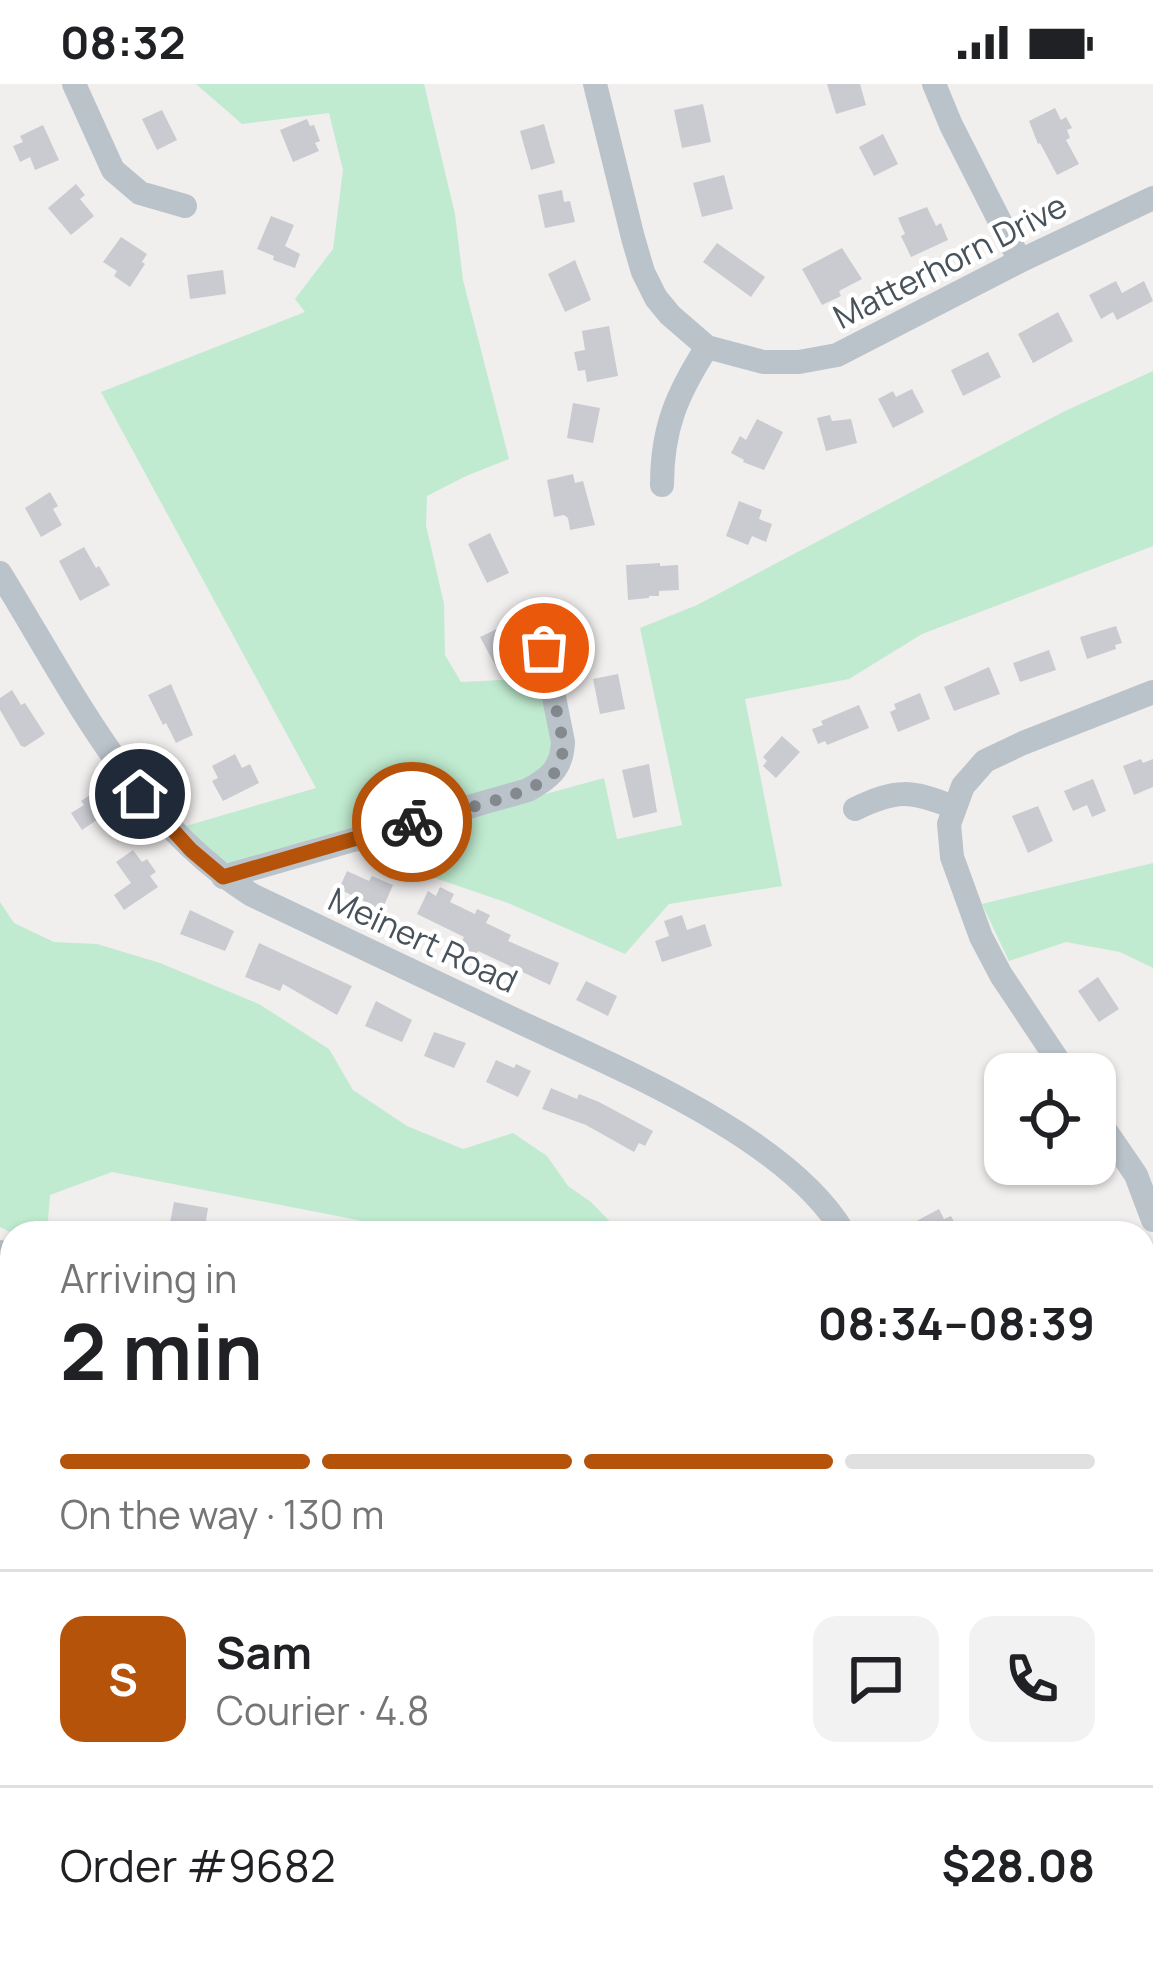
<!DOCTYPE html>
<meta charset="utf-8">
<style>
:root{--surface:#fff;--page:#f2f2f2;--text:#202124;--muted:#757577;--line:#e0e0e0;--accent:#b45309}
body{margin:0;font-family:Manrope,sans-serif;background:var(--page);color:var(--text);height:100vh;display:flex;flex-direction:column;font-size:45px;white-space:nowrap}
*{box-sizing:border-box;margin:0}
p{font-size:39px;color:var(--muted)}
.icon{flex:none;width:66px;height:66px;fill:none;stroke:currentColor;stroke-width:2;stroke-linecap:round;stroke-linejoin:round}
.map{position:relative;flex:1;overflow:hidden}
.drawer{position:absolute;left:0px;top:1137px;width:1155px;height:744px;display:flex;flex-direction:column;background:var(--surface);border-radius:36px 36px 0 0;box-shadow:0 3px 9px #0004}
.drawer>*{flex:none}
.buttons{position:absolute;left:984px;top:969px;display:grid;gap:24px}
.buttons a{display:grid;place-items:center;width:132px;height:132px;border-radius:24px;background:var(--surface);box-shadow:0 3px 9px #0004;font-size:60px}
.pin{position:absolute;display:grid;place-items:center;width:102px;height:102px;color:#fff;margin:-51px;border:6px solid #fff;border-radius:50%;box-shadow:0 3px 12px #0007}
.courier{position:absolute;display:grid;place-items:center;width:120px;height:120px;margin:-60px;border:9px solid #b45309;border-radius:50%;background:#fff;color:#222;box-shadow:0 3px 15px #0007}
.overview em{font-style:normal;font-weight:700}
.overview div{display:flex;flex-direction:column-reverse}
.overview{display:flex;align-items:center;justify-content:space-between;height:204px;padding:0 60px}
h1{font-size:78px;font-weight:700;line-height:90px}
.bar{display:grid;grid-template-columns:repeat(4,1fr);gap:18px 12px;align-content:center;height:144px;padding:0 60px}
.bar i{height:15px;border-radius:9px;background:var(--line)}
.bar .current{background:var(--accent)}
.bar p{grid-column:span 4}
.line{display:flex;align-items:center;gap:30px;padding:0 60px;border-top:3px solid var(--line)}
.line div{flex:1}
.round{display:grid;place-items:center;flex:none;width:126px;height:126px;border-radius:24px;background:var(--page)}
.status{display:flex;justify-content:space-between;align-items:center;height:84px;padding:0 60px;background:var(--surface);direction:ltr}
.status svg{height:33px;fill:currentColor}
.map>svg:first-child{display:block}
.green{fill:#c0ebd0}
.building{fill:#c9cbd1}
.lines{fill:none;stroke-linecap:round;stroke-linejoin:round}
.minor{stroke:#bbc3ca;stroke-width:24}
.done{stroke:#83898e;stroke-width:12;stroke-dasharray:0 21.6}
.route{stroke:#b45309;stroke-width:15}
.labels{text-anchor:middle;stroke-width:9;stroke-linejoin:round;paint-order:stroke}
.street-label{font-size:33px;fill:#48525a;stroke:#fff}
</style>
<div class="status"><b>08:32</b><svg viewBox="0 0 49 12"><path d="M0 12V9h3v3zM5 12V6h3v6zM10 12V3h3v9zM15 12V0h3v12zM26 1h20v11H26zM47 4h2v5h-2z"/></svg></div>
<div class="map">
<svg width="1153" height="1881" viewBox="0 0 1153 1881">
<rect width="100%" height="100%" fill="#f1eeee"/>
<path class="green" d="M196,0H424L455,130L463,196L509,375L466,392L427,412L426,441L444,520L445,571L461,598L539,594L553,667L542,689L520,705L230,780L210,769L186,742L316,704L101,308L305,228L295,215L333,165L343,86L329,29L242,40Z
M1153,287V462L922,550L849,595L745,615L782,802L669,820L625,870L508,819L347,764L604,694L617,755L682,741L640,544L697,521L1065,327Z
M1153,779V884L1120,868L1066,858L1009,877L982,820Z
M0,818L14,839L54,858L97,860L160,879L259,920L329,965L353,1006L407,1042L463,1065L513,1049L547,1072L568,1102L591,1118L621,1149H411L388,1142L112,1088L50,1111L47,1149H12L0,1143Z
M0,1423L12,1433V1869H204L210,1881H0Z"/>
<path class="building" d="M827,0H860L866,21L836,30Z
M703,20L711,58L682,64L674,26Z
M1055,24L1061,36L1066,33L1072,44L1067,46L1070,54L1066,56L1079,80L1057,91L1040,59L1038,60L1029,37Z
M162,26L177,56L157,66L142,35Z
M307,35L310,42L314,41L320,57L315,59L319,67L293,78L280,46Z
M544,40L555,79L531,86L520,47Z
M43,41L59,76L35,86L30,73L20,78L13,62L23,58L20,52Z
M883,50L898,80L874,92L859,63Z
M724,91L733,125L702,133L693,99Z
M76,100L85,111L80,115L94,132L71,151L48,124Z
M562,106L564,118L570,117L575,138L545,144L538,111Z
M927,123L936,142L941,139L948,156L911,173L901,152L905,150L898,134Z
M271,132L294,141L285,162L300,170L295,184L273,176L274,172L257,165Z
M121,153L147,170L142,178L145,180L130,203L114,192L117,187L103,178Z
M717,159L765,193L751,213L703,178Z
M842,164L862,195L839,207L841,212L822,221L802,185Z
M575,176L591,216L565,228L548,190Z
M223,186L226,210L190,215L187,191Z
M1116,197L1122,209L1144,197L1153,217L1117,236L1113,228L1101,235L1089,211Z
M1058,228L1073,257L1033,279L1018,250Z
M609,242L618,292L587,298L585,286L578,287L574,268L585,266L582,247Z
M988,268L1001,293L963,312L951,286Z
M912,305L924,328L893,344L878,315L893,307L896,313Z
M573,319L600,324L593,359L567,354Z
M830,331L832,337L851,335L857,359L826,367L817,334Z
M757,335L783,348L764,386L743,378L744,376L731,369L740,352L746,356Z
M573,390L575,399L583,397L595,441L570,446L568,434L564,431L554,433L547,396Z
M50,408L58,422L53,425L62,441L41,453L25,424Z
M739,417L762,426L759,435L772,440L766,458L752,452L748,461L726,452Z
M490,449L509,489L487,499L468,460Z
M84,463L96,484L99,482L110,501L80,517L59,477Z
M660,479V482L678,481L679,506L659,507V512H649V514L628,516L626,481Z
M503,542L521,579L500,590L480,553Z
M1116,542L1122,559L1115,561L1116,565L1087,575L1080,553Z
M1049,566L1056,586L1020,598L1013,579Z
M989,583L1000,610L954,627L944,603Z
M618,590L625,625L600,630L593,595Z
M171,600L193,651L176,659L166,639L163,641L148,611Z
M12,606L21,621L25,619L45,650L25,663L21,662L0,626V614Z
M920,609L930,635L898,648L890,628L896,625L894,620Z
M859,621L869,644L827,661L825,657L818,660L812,645L823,641L821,637Z
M782,652L800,668L776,694L763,682L767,677L763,673Z
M235,670L242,684L250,680L259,699L223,717L212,697L218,694L212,682Z
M1141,675L1143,679L1153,675V703L1134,711L1123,682Z
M649,680L657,728L633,734L622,686Z
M1093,695L1106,727L1092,733L1087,721L1073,727L1064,707Z
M99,705L113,725L82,746L71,729L84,721L81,717Z
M1038,722L1053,757L1028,769L1012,732Z
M133,766L142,778L147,775L156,788L150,792L158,803L124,826L114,811L131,799L116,778Z
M347,787L369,797L372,792L393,801L382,826L339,805Z
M440,803L454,810L450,818L475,830L477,825L490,831L486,839L511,851L508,857L559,879L550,901L478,867L476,871L460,862L464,853L417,830L428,807L436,812Z
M190,826L234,847L225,867L180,850Z
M682,831L687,846L705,840L712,862L662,878L655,857L669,852L664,837Z
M259,859L352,902L337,931L283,900L280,907L245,893Z
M1098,893L1119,925L1099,938L1078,907Z
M586,897L617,912L608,932L576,916Z
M376,917L412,936L402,958L365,942Z
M434,948L466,959L454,984L424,972Z
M496,976L514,984L516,980L531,987L518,1013L486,998Z
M551,1004L577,1015L579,1010L599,1018L653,1047L645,1062L639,1059L634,1068L586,1041L542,1025Z
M174,1118L208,1124L204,1149L169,1144Z
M939,1125L944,1135L951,1132L960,1149H894Z"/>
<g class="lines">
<path class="minor" d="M74,0L113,86L140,109L185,122
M595,0L633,154L643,188L656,214L670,231L707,263L763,278H799L837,271L1020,177L1153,114
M934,0L951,41L1020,177
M662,401C662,344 677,310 707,263
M0,489C71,604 134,737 252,811C337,852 423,892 509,933C610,981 787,1051 844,1149
M855,725C896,705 911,706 953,723
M223,793L528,706C550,694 562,684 563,658L544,564
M1067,990L1001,891L981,853L952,773L949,740L963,702L985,677L1023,659L1153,608
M1095,1031L1136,1091L1153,1136
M0,1168L12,1173
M1143,1519L1153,1508
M1143,1613L1153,1621
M328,1869L338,1881
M743,1869L744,1881
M932,1881L937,1869"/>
</g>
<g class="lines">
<path class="done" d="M412,738C444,729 539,711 557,686C562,678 563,667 563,658L544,564"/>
<path class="route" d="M140,710L191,766L223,793L412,738"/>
</g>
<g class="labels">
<g class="street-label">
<text transform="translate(950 177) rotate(-27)" y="12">Matterhorn Drive</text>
<text transform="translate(423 856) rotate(25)" y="12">Meinert Road</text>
</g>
</g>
</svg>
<div class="buttons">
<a><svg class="icon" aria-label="locate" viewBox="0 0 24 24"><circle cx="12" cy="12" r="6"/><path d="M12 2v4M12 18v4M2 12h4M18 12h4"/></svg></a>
</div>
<div class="pin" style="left:544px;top:564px;background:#ea580c"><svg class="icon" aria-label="bag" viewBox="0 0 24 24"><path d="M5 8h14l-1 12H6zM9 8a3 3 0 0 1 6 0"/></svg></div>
<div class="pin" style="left:140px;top:710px;background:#1f2937"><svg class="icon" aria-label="home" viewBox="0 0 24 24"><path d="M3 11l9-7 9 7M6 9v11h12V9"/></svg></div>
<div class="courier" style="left:412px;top:738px"><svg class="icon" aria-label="bike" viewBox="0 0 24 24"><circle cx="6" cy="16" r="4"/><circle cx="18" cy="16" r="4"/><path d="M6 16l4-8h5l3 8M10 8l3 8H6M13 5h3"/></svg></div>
<section class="drawer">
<div class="overview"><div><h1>2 min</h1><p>Arriving in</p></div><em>08:34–08:39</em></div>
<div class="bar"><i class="current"></i><i class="current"></i><i class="current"></i><i></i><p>On the way · 130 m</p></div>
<div class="line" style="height:216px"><b class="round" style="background:var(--accent);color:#fff">S</b><div><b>Sam</b><p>Courier · 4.8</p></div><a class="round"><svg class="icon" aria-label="chat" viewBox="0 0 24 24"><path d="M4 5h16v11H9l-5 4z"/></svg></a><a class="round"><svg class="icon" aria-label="phone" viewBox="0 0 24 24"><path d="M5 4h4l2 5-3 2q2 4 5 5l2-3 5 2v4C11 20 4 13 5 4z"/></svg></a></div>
<div class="line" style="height:156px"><div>Order #9682</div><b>$28.08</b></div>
</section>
</div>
